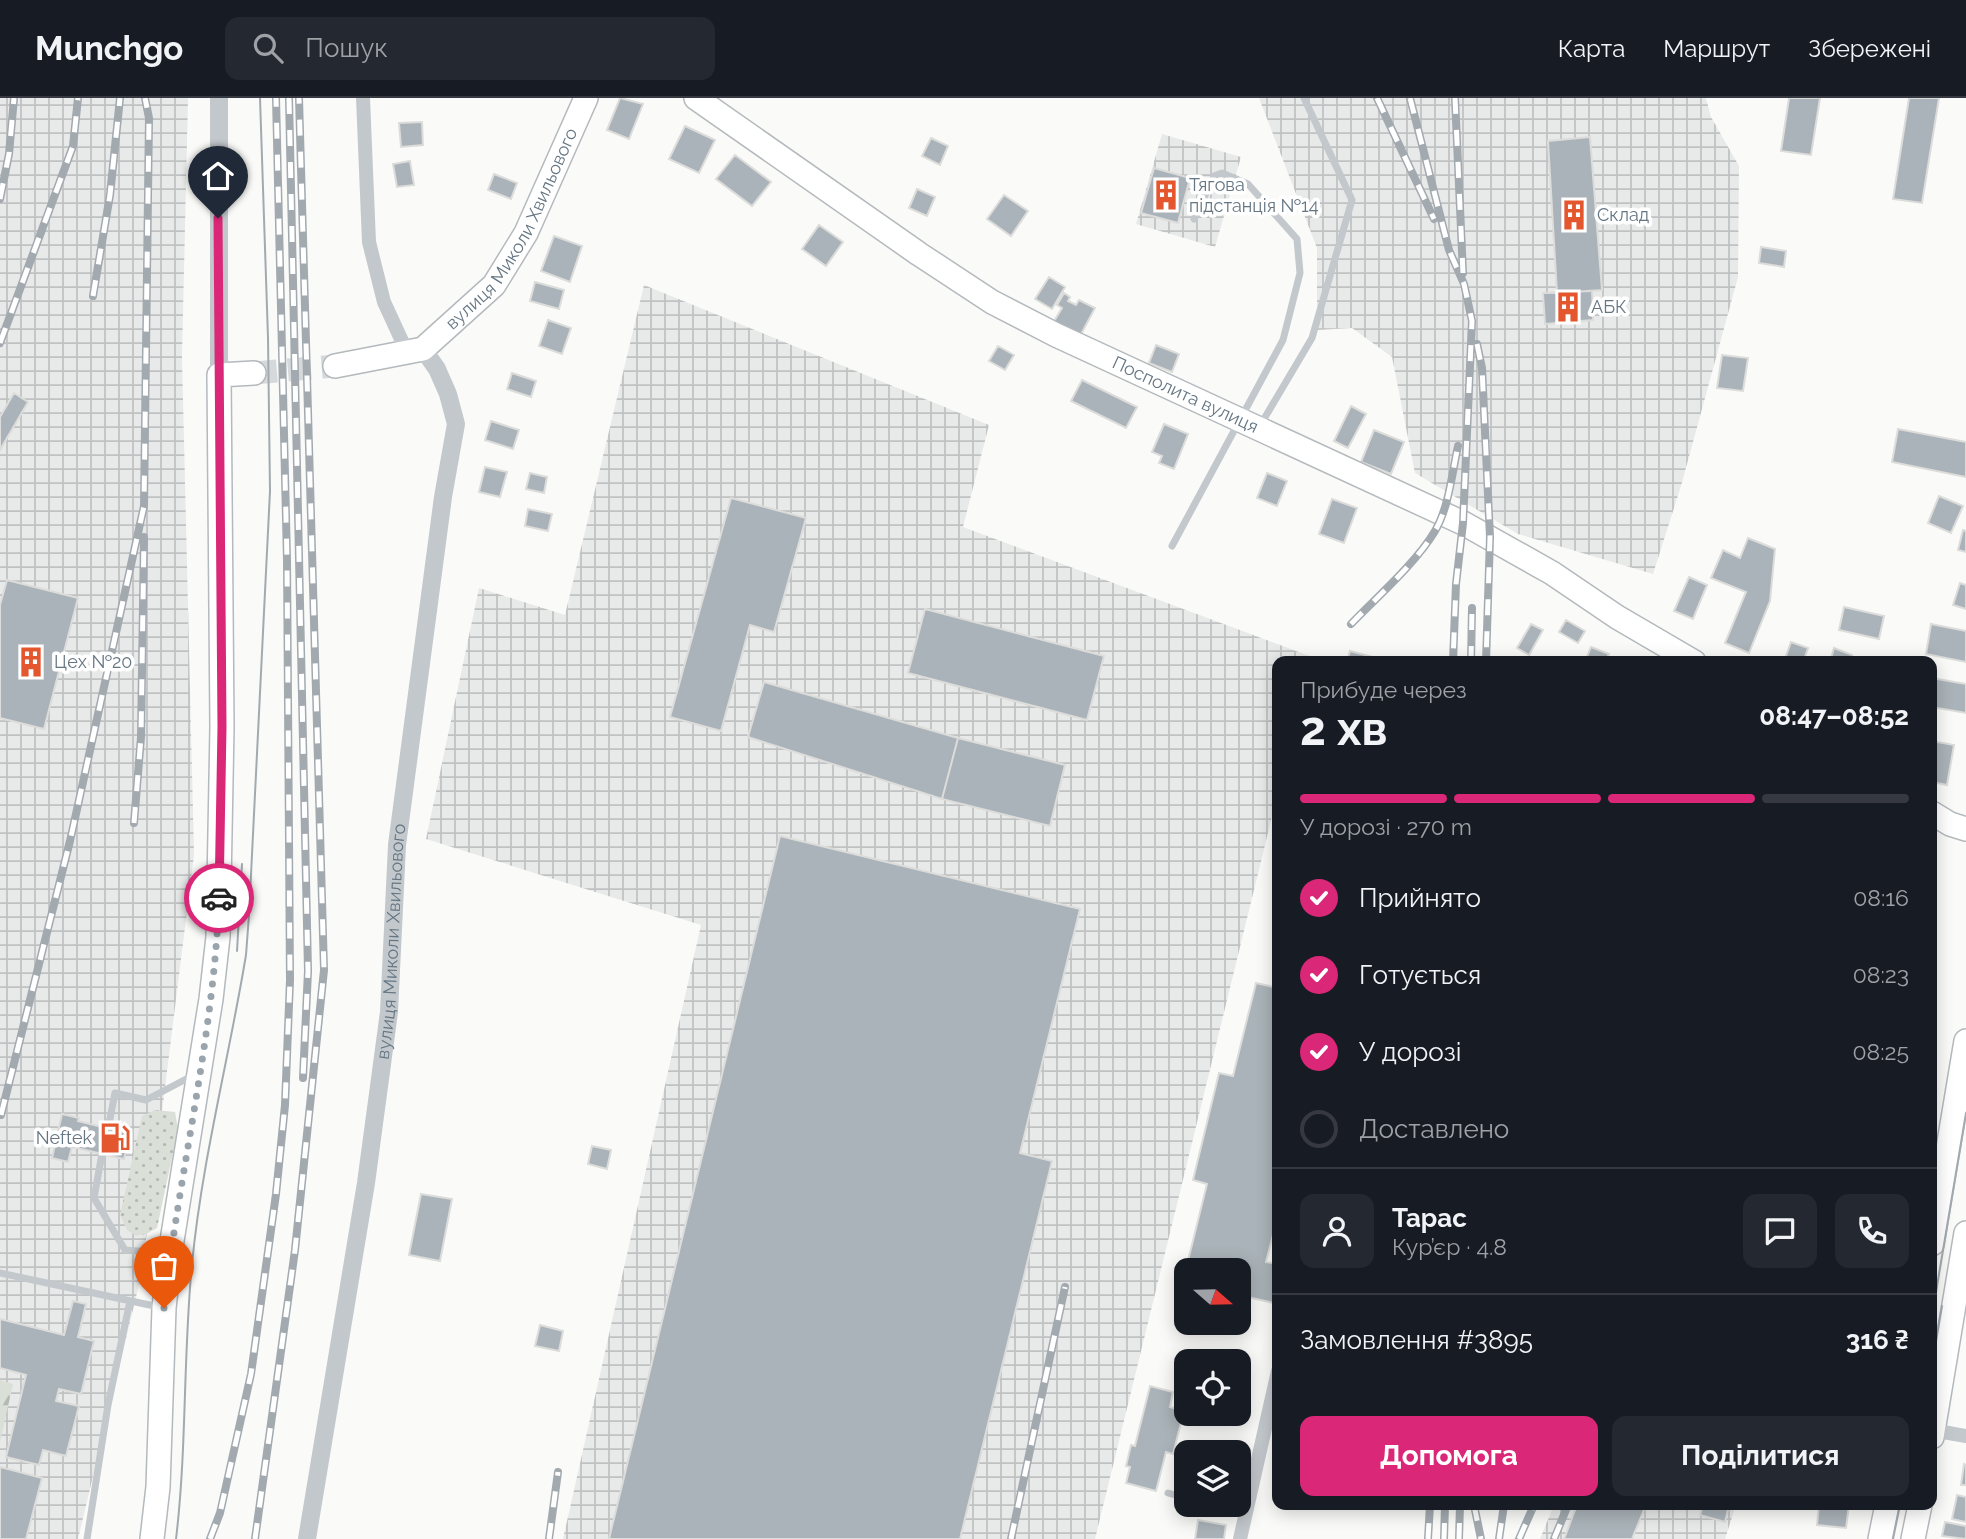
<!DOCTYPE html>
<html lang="uk">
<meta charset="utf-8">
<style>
:root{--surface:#171b24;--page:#242831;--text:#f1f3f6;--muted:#9ea1a6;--line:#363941;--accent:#db2777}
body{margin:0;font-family:Raleway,sans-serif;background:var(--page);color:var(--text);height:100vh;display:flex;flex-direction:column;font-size:26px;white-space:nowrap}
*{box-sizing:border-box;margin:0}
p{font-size:23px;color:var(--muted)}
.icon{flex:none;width:38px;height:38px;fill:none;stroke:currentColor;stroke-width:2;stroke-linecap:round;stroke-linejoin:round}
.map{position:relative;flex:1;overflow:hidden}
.side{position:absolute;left:1272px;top:558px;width:665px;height:854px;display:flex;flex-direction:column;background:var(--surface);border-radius:14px;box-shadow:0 4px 18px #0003}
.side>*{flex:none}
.needle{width:46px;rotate:110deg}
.buttons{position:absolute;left:1174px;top:1160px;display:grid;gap:14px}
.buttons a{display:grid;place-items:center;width:77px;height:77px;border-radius:14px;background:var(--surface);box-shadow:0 4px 18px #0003;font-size:35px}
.pin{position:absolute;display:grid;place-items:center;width:60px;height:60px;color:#fff;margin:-72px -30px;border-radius:50% 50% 50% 0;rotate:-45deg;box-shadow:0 0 7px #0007}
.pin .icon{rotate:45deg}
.courier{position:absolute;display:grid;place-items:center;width:70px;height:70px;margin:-35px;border:5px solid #db2777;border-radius:50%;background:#fff;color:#222;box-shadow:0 2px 9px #0007}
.summary em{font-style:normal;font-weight:700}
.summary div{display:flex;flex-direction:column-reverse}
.summary{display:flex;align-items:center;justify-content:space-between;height:119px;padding:0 28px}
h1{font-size:46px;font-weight:700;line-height:52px}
.bar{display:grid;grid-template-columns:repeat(4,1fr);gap:10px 7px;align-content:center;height:84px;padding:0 28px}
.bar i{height:9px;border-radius:5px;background:var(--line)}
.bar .active{background:var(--accent)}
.bar p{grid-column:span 4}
.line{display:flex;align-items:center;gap:18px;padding:0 28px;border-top:2px solid var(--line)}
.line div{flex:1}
.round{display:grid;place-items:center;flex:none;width:74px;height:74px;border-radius:14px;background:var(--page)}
ol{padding:0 28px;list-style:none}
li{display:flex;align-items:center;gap:21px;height:77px}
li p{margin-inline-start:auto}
li .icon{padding:7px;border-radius:50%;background:var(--accent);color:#fff;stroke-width:4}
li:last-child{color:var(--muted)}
li i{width:38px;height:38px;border:4px solid var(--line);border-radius:50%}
.button{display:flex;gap:14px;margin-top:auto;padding:14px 28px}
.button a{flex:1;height:80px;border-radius:14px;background:var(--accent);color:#fff;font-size:28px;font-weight:700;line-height:80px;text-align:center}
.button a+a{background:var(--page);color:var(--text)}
header{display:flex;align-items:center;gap:42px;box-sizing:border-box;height:98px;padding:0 35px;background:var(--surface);border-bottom:2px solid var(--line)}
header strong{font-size:33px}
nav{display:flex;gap:38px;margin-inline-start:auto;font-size:24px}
.search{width:490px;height:63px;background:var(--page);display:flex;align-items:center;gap:18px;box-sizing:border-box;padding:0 24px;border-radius:14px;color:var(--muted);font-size:26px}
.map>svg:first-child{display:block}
.industrial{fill:url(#industrial-grid)}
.grass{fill:url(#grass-dots)}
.forest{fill:url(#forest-firs)}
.building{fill:#aab3b9;stroke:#dcdcda;stroke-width:2}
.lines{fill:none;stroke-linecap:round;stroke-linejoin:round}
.trunk-tunnel{stroke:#d5d9db;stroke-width:23;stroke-dasharray:23 11;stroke-linecap:butt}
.trunk-casing{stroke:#b4b9bd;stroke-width:26}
.service{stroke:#c3c8cc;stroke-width:7}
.minor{stroke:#c3c8cc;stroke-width:14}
.tertiary{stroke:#c3c8cc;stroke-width:18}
.trunk{stroke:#fff;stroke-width:23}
.tram{stroke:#a2aab0;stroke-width:2}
.rail-casing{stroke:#a2aab0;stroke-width:8}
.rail{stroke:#fff;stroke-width:5;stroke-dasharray:16;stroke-linecap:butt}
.done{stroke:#99a4ac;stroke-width:7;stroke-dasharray:0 12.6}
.route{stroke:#db2777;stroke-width:9}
.labels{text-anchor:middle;stroke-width:7;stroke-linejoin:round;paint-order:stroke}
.poi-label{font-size:18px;fill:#657683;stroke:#fff;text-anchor:start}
.street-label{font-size:18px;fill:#657683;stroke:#fff}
</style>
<header>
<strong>Munchgo</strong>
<div class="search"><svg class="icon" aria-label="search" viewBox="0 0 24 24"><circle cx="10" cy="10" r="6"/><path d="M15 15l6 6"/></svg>Пошук</div>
<nav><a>Карта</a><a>Маршрут</a><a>Збережені</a></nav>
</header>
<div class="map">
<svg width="1966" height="1441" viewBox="0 0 1966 1441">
<defs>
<pattern id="industrial-grid" width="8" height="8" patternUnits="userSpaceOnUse" patternTransform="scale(1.75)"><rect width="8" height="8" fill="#e8e9e9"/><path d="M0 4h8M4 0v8" fill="none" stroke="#c0c1c2"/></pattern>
<pattern id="grass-dots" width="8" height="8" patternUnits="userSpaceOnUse" patternTransform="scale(1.75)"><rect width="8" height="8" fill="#dadfd7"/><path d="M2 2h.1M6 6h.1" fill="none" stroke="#b4b9b4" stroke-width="1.8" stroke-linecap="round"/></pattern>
<pattern id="forest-firs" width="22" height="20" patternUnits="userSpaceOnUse" patternTransform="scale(1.75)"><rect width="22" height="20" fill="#dadfd7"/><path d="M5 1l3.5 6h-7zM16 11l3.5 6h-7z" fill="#b4b9b4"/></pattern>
</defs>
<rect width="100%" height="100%" fill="#fafaf8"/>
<path class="industrial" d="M0,0H188L182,259L194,757L142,1174L78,1441H0Z
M1259,0H1706L1711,19L1739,68L1738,179L1681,388L1653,476L1518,436L1415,375L1392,259L1352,230L1317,232V150Z
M1162,36L1241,59L1215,149L1136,126Z
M644,187L989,327L963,429L1312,559L1311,563L1278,564L1277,698L1095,1441H563L701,827L426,741L479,490L565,517Z
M1554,1407H1736L1725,1441H1540Z"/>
<path class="grass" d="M155,1012L175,1014L178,1031L157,1130L146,1136L136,1138L127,1132L120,1117L142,1018Z"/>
<path class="forest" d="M0,1282L13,1286L0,1344Z"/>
<path class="building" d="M620,0L643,6L629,41L607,32Z
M1789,0H1820L1811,57L1781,53Z
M1909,0H1939L1922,105L1893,101Z
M422,24L423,47L401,49L399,25Z
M685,28L715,42L699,75L669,61Z
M1590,39L1602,192L1557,195L1548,43Z
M931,40L948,48L940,67L922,58Z
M735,57L771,84L752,108L716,81Z
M410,63L414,87L397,89L393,66Z
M1154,70L1190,80L1178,125L1141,115Z
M494,76L517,85L511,101L488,92Z
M917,91L935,99L927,118L909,110Z
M1004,97L1028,113L1011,138L987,121Z
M819,127L843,144L826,168L802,151Z
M554,138L582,148L570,184L541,173Z
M1761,149L1786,153L1784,169L1759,165Z
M1049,179L1065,189L1052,211L1035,201Z
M535,184L564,192L559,211L530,203Z
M1592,193L1593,222L1545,226L1543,195Z
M1064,195L1070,199L1068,203L1076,207L1079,202L1095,210L1079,240L1053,225L1062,210L1057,207Z
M548,222L571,230L562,256L539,248Z
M1156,247L1179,256L1172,274L1149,265Z
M998,248L1014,257L1005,272L989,263Z
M1722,257L1748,260L1743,293L1717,290Z
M512,275L536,283L531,299L507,291Z
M1082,282L1137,309L1126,330L1071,303Z
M14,295L28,304L0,352V319Z
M1351,308L1366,316L1348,350L1334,343Z
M491,323L519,332L513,351L485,342Z
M1164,326L1188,336L1174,371L1159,365L1162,358L1152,354Z
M1898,331L1966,344V379L1892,364Z
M1374,332L1404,344L1391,376L1361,364Z
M485,369L507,374L500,399L479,394Z
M530,375L547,379L544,395L526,391Z
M1267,375L1287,383L1277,408L1257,400Z
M1939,398L1963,408L1951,435L1928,425Z
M731,400L806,420L774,534L750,527L721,633L670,619Z
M1332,401L1357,410L1344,445L1319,436Z
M528,411L552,416L548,433L525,428Z
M1963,432L1966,433V454L1958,452Z
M1748,440L1775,451L1770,503L1749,555L1725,545L1746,494L1711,480L1723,452L1740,460Z
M1689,479L1707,487L1693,521L1674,513Z
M7,482L78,500L44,631L0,620V507Z
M1960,485L1966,487V511L1953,507Z
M1844,509L1884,518L1879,541L1839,532Z
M925,511L1104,558L1087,622L908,575Z
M1566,522L1585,533L1578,545L1559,534Z
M1531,526L1543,532L1529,557L1517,550Z
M1931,526L1966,533V564L1926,556Z
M1791,544L1808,550L1803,564H1784Z
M1591,549L1609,556L1605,564H1585Z
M1834,550L1852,557L1850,564H1830Z
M1350,553L1391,564H1347Z
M1932,580L1966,586V615L1932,609Z
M764,584L958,640L942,701L748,639Z
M958,640L1065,667L1050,728L942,701Z
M1932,643L1954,647L1947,687L1932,684Z
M780,738L1080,811L1020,1055L1052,1063L960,1441H609Z
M1256,885L1278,890V1117L1266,1164L1278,1166V1206L1239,1197V1172H1186V1184L1183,1183L1207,1086L1193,1082L1219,975L1233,978Z
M62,1016L79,1020L78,1023L130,1036L124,1061L72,1049L68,1064L52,1060Z
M592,1048L611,1052L607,1071L588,1066Z
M421,1096L452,1101L440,1163L409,1157Z
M73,1203L86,1206L78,1239L94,1243L81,1296L59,1291L56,1303L79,1308L66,1358L43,1352L39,1367L6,1359L26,1277L0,1270V1221L64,1237Z
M540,1227L563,1233L559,1253L535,1248Z
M1150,1288L1173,1294L1170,1309L1184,1313L1173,1356L1166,1354L1156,1393L1126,1385L1130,1369L1126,1368L1131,1347L1135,1348Z
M1964,1366L1966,1367V1387H1961Z
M0,1369L42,1380L26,1441H0Z
M1957,1397L1966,1399V1424L1952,1421Z
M1577,1407H1646L1632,1441H1564Z
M1703,1407H1729L1725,1424L1700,1417Z
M1819,1407H1849L1846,1430L1817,1427Z
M1198,1422L1226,1427L1224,1441H1195Z
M1945,1424L1966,1428V1441L1942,1438Z"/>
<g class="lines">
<path class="trunk-tunnel" d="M254,275L335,268"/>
<g class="trunk-casing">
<g id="trunk">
<path id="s2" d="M696,0L919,156L992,204L1056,237L1463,425L1552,475L1617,519L1694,564"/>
<path id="s3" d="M335,268L423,251L494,187L526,135L586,0"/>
<path d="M1932,715L1950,726L1966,731"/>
<path d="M1932,1146L1966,943"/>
<path d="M1932,1339L1966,1135"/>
<path d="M152,1441L158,1389L164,1210L170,1155L211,901L218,839L222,629L219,277L254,275"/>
<path d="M1880,1441L1887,1407"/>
<path d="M1913,1441L1920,1407"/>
</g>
</g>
<path class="service" d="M1261,326L1312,240L1352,102L1304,0
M1172,448L1283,242L1300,175L1297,141L1248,86L1222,75L1214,78L1194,121
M108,1031L115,995L146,1002L192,978
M102,1056L94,1100L125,1152L165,1155
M0,1175L159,1209
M1168,1395L1186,1400
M1211,1407L1245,1416
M87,1441L108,1307L130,1203"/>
<path class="minor" d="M363,0L369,144L384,204L407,254
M1932,1332L1966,1338
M1240,1441L1278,1273"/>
<g class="tertiary">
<path d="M219,0V277"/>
<path id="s1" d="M307,1441L366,1085L389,914L397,747L443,399L456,326L448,296L437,271L423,251"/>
</g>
<use href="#trunk" class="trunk"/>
<path class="tram" d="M237,853L242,766
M1932,1218L1966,1015
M1932,1267L1942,1208
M176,1441C187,1350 183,1257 192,1166C202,1062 229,960 246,857L249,817L270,393L268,240L260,0
M1893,1441L1900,1407"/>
<g class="rail-casing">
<path id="rail" d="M289,0L308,873L303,980
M1377,0L1434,121
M1410,0L1449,152L1464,186L1472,223L1463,425L1456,486L1453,564
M1455,0L1463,175
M0,101L9,56L14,0
M93,198L110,97L120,0
M0,245L73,48L78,0
M1477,246L1482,270L1490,439L1486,564
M1351,526C1377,499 1416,465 1435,433C1449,409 1452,375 1458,348
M1471,564L1472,510
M134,725L141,639L144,439
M1,1017L70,743L144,408L149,20L145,0
M1474,1407L1481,1441
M210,1441L220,1415L251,1276L276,1096L285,1007L290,882L287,462L276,0
M255,1441L295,1152L324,872L299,0
M549,1441L558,1374
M1011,1441L1065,1189
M1428,1441L1430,1407
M1444,1441L1445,1407
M1459,1441L1460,1407
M1499,1441L1504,1407
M1519,1441L1534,1407
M1554,1441L1568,1407"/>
</g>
<use href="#rail" class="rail"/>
</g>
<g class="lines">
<path class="done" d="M164,1210C179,1073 214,938 219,800"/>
<path class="route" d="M218,120L222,629L219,800"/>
</g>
<defs>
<g id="building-bare" transform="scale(2.415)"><path d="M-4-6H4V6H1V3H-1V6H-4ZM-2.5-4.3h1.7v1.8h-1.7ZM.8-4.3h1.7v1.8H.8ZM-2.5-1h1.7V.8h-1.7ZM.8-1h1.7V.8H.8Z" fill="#e4572e" stroke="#fff" stroke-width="2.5" paint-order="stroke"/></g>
<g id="fuel-bare" transform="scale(2.415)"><path d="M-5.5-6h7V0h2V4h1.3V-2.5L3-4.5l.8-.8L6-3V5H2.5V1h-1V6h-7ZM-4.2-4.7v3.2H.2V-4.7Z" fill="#e4572e" stroke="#fff" stroke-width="2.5" paint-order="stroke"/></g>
</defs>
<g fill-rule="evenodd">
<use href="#building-bare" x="1166" y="97"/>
<use href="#building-bare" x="1574" y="117"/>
<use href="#building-bare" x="1568" y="209"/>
<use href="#building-bare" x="31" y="564"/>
<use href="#fuel-bare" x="115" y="1040"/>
</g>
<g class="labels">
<g class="poi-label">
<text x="1189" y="93">Тягова<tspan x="1189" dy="21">пiдстанцiя №14</tspan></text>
<text x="1597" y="123">Склад</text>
<text x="1591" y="215">АБК</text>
<text x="54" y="570">Цех №20</text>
<text x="92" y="1046" text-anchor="end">Neftek</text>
</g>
<g class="street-label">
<text dy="6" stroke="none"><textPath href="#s3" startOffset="242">вулиця Миколи Хвильового</textPath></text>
<text dy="6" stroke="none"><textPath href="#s2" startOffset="574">Посполита вулиця</textPath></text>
<text dy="6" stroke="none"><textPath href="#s1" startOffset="604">вулиця Миколи Хвильового</textPath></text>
</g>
</g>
</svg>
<div class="buttons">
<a><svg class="needle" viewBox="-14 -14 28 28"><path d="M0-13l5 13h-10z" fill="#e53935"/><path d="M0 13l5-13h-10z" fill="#9ea1a6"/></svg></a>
<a><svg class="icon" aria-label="locate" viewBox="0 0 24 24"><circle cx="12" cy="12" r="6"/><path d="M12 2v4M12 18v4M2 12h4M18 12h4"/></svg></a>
<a><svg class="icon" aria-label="layers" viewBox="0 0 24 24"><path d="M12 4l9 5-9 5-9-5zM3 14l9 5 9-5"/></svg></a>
</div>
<div class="pin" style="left:164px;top:1210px;background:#ea580c"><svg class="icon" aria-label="bag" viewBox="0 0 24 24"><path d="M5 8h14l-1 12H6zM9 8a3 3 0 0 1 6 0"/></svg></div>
<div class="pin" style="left:218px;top:120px;background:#1f2937"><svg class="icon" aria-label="home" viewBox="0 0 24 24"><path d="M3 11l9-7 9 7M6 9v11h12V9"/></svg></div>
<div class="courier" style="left:219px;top:800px"><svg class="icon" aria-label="car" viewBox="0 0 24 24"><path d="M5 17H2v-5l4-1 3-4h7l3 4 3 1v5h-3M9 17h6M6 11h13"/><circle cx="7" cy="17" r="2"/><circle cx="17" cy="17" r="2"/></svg></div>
<section class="side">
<div class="summary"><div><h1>2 хв</h1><p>Прибуде через</p></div><em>08:47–08:52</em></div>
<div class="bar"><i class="active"></i><i class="active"></i><i class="active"></i><i></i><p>У дорозі · 270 m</p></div>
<ol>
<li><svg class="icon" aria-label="check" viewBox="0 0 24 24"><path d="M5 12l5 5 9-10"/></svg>Прийнято<p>08:16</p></li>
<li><svg class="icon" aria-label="check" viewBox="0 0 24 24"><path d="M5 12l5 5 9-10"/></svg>Готується<p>08:23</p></li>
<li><svg class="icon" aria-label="check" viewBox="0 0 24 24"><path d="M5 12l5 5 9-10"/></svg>У дорозі<p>08:25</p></li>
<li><i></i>Доставлено</li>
</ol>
<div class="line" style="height:126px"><a class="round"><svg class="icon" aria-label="person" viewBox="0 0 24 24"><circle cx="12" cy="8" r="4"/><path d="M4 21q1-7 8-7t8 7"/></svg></a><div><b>Тарас</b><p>Кур’єр · 4.8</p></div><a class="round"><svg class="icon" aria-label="chat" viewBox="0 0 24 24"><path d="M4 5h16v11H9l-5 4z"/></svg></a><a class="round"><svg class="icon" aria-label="phone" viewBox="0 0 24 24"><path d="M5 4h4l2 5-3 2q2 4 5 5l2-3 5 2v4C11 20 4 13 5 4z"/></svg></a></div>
<div class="line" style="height:91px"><div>Замовлення #3895</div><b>316 ₴</b></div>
<div class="button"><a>Допомога</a><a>Поділитися</a></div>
</section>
</div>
